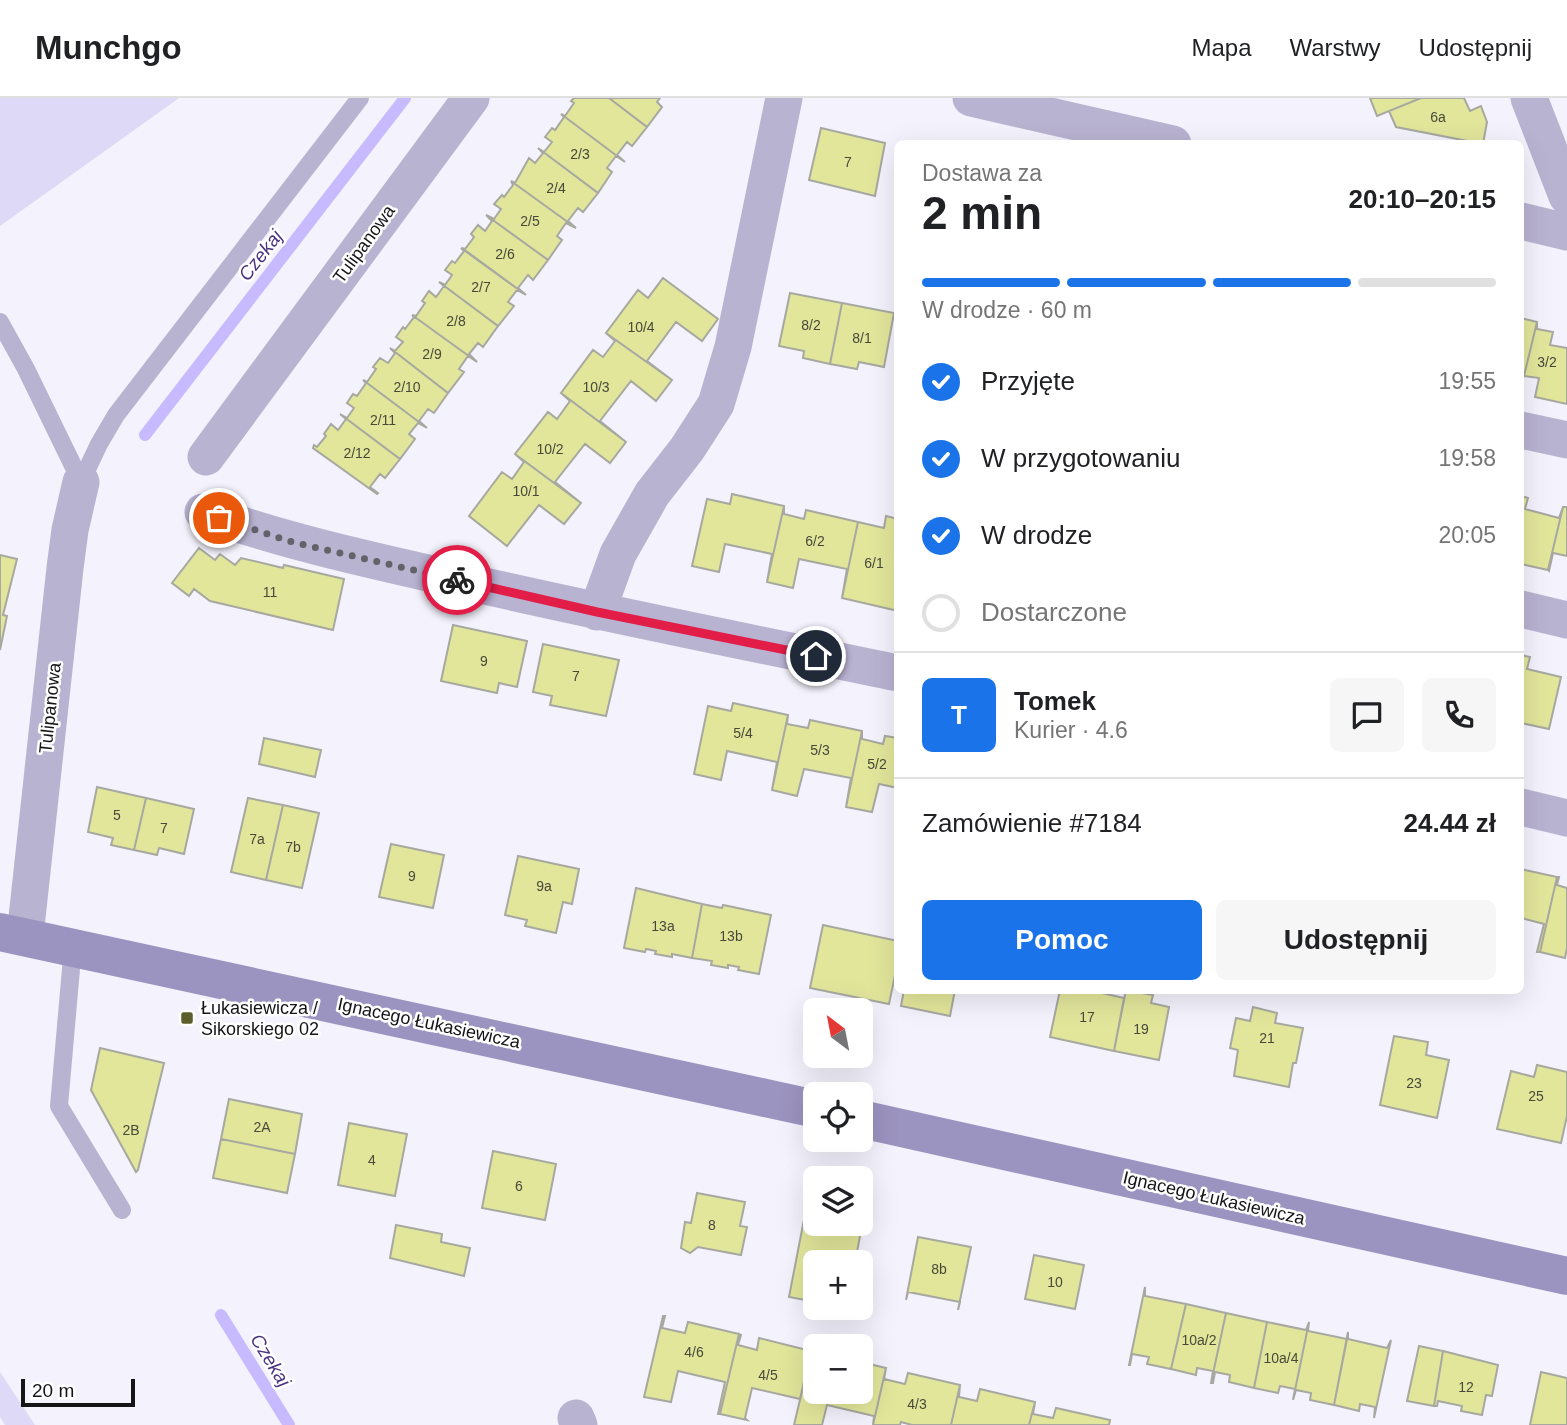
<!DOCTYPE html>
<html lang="pl">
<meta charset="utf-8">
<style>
:root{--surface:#fff;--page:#f6f6f6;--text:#202124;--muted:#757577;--line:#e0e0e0;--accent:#1a73e8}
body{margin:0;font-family:Helvetica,sans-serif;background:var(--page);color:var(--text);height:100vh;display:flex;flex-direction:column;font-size:26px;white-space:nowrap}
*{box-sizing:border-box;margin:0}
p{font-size:23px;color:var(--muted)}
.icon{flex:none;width:38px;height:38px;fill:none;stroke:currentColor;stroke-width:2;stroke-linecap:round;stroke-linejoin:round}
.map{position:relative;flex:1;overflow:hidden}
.panel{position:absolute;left:894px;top:42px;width:630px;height:854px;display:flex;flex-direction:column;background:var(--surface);border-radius:10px;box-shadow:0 7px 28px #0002}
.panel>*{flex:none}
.needle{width:46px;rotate:328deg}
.tools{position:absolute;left:803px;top:900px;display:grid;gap:14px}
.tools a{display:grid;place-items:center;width:70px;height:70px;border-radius:10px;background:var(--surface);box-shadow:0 7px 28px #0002;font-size:35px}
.scale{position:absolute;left:21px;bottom:18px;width:114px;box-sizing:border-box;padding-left:7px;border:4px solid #151518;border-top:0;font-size:19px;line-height:24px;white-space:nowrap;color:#151518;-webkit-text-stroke:5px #fff;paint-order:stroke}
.pin{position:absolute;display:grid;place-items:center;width:60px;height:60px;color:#fff;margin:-30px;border:4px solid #fff;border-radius:50%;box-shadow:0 2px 7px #0007}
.courier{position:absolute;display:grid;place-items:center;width:70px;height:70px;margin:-35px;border:5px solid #e11d48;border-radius:50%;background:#fff;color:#222;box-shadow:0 2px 9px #0007}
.overview em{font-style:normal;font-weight:600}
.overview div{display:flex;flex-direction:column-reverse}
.overview{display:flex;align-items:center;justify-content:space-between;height:119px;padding:0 28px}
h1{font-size:46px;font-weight:600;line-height:52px}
.bar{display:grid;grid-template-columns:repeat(4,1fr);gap:10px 7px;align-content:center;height:84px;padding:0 28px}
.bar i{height:9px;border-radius:5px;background:var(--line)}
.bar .active{background:var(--accent)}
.bar p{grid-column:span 4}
.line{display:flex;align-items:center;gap:18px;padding:0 28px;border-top:2px solid var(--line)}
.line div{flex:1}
.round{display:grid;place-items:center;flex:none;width:74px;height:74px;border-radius:10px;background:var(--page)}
ol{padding:0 28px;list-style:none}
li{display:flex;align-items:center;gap:21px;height:77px}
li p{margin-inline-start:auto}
li .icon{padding:7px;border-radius:50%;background:var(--accent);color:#fff;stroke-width:4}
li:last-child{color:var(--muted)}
li i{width:38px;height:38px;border:4px solid var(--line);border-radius:50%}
.cta{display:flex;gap:14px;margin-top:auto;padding:14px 28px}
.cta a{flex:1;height:80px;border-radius:10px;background:var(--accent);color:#fff;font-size:28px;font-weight:600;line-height:80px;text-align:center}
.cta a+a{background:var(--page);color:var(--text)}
header{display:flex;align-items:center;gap:42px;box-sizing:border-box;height:98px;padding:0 35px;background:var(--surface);border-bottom:2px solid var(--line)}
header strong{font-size:33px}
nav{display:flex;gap:38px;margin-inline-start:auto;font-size:24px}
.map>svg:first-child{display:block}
.green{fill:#ded9f7}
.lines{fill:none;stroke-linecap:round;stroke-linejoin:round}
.stream{stroke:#c8bafe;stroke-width:12}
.building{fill:#e2e69b;stroke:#a7a8a0;stroke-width:2}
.lane{stroke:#b9b3d2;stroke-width:18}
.street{stroke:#b9b3d2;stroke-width:37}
.secondary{stroke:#9c94c0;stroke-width:38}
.done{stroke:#636268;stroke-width:7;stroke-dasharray:0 12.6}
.route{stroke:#e11d48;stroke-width:9}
.poi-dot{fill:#5c5e2b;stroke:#fff;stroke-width:2.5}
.labels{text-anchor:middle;stroke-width:5;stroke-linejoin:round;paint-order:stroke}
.number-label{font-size:14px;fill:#484939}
.street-label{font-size:18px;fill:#151518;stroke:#fff}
.poi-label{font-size:18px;fill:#151518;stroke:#fff;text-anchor:start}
.water-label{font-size:19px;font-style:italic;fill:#4b3381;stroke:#fff}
</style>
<header>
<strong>Munchgo</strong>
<nav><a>Mapa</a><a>Warstwy</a><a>Udostępnij</a></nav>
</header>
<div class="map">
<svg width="1567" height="1327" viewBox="0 0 1567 1327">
<rect width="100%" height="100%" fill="#f4f2fc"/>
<path class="green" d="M0,0H179L0,128Z
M0,1274L35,1327H5L0,1319Z"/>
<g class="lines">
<path class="stream" d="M145,337L405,0
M221,1217L289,1327"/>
</g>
<path class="building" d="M574,0H609L647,29L632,48L627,44L617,57L625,64L561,16L565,18L574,5L571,3Z
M609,0H660L657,4L662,9L647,29Z
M1370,0H1421L1377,18Z
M1421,0H1464L1470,13L1481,8L1487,24L1483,46L1396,29L1389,13Z
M561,16L625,64L616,58L607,70L612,74L598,95L538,50L544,54L552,44L545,39L552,30L555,32L564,19Z
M821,30L885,45L875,98L809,82Z
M538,50L598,95L583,114L578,110L568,123L576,130L511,83L515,85L529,60L535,65L543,55Z
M511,83L576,130L566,125L557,138L562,142L548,162L486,117L494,121L501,111L494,106L502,97L504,99L513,87Z
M486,117L548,162L533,182L528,177L518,190L526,197L462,150L465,151L474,139L471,136L478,127L485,133L492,123Z
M461,150L526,197L517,192L508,204L514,208L498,228L439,184L445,187L452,177L445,172L452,163L455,165L464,153Z
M663,180L718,221L702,243L676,224L647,263L672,282L606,235L638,192L648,200Z
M439,184L498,228L483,249L478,245L469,256L477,264L412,217L416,218L425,205L422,203L429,193L436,199L444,188Z
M790,195L842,205L830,266L803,260L804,253L779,248Z
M842,205L894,215L884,269L859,264L857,271L830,266Z
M412,217L477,264L468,258L459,271L464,274L448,295L390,250L395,253L403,244L396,239L403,229L405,231L414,219Z
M1521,220L1537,224L1524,278L1521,277Z
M1537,224V231L1553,234L1550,247L1567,250V306L1535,299L1539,280L1524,278Z
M606,235L672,282L656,303L631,283L600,323L626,344L561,295L593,252L603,259L615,243Z
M390,250L448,295L434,315L428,311L419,323L427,330L363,282L367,284L376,271L373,269L380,260L388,265L395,255Z
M363,282L427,330L418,325L409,336L415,341L400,361L340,316L347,320L354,310L347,305L353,296L357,298L366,285Z
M561,295L626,344L610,365L585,346L555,384L581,405L515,356L548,314L557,321L570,303Z
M340,316L400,361L385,380L380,376L370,389L378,395L377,396L313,350L314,347L317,349L326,338L324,336L331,326L338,332L346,321Z
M515,356L581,405L564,426L539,407L507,448L469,418L502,374L512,381L524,364Z
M732,396L784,408L767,484L772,456L725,446L719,474L692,468L707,401L730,406Z
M1521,398L1528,400L1525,411L1559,420L1563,409L1548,472L1521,466Z
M784,408V416L804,421L806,412L858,424L842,500L847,471L799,461L793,490L767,484Z
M1563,409H1567V458L1553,455L1549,473L1548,472Z
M886,418L898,421V513L842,500L858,424L884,430Z
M199,450L215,462L220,456L235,467L241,460L283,470L284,467L344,481L333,532L210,503L194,491L189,498L172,485Z
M0,457L17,461L3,517L7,518L0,552Z
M453,527L527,543L517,589L499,585L497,595L441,583Z
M543,546L619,562L606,618L550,607L552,598L533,594Z
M1521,557L1530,559L1527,571L1561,579L1549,631L1521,625Z
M733,605L788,617L772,692L777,664L727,653L721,682L694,676L708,608L731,613Z
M788,617L787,626L808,630L810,622L862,633L846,709L851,680L804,671L797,698L772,692Z
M862,633V641L883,646L885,638L898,640V690L879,686L872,714L846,709Z
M264,640L321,652L315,679L259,666Z
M97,689L146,700L134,752L111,747L113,740L88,734Z
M146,700L194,711L184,756L159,750L157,757L134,752Z
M248,700L283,707L266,782L231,774Z
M283,707L319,715L302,790L266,782Z
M391,746L444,757L433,810L379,799Z
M518,758L579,771L572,806L563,804L556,835L525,828L527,822L505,817Z
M1521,771L1557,779L1540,854H1537L1544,826L1521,820Z
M1557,779H1559L1557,787L1567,790V850L1565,860L1540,854Z
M636,790L702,806L692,860L672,856V859L655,856L656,853L646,851L645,854L624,850Z
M702,806L722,810L723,807L771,817L759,876L738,872L739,869L728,867V870L711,867L712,863L692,860Z
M823,827L898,843V863L889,906L810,890Z
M904,892H955L950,918L901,908Z
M1060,892H1103L1102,895L1124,900L1114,953L1050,939Z
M1126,892L1153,897L1151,905L1169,909L1159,962L1114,953Z
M1253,909L1277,915L1275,925L1303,930L1296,965H1293L1289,989L1234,978L1238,952L1230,950L1236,920L1250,923Z
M1394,938L1428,944L1426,957L1449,962L1437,1020L1380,1007Z
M100,950L164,965L138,1072L136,1074L91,992Z
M1537,967L1567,974V1018L1561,1045L1497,1031L1511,973L1534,979Z
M229,1001L302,1016L295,1056L221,1041Z
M349,1025L407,1036L395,1098L338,1087Z
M221,1041L295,1056L287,1095L213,1080Z
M493,1053L556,1066L545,1122L482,1110Z
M697,1095L745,1104L740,1128L747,1129L741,1157L698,1149L690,1155L681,1150L685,1124L691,1125Z
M812,1106L816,1107V1125H851L862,1128L855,1164H816V1204L789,1199L806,1111Z
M396,1127L442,1136L441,1144L470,1150L464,1178L390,1160Z
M918,1139L971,1149L958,1212L960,1204L908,1194L906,1202Z
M1034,1157L1084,1167L1075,1211L1025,1201Z
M1145,1189V1198L1186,1206L1171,1271L1147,1266L1149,1259L1132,1256L1130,1267H1129Z
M1186,1206L1226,1215L1211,1285L1213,1273L1197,1270L1196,1277L1171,1271Z
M1226,1215L1267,1224L1254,1290L1229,1284L1230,1277L1215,1274L1213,1285H1211Z
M663,1218H665L662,1230L685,1235L688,1224L739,1236L720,1316H718L725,1284L678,1273L671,1304L644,1299Z
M1267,1224L1306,1232L1309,1224L1293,1302L1295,1291L1280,1288L1278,1295L1254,1290Z
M1309,1224L1308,1233L1347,1241L1334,1307L1310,1302L1311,1295L1296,1292L1293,1302Z
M1348,1234V1241L1387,1250L1391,1242L1374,1320L1375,1309L1360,1306L1359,1313L1334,1307Z
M739,1236L741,1237L738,1247L757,1252L759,1240L811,1253L800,1301L752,1290L745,1320L747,1322L720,1316Z
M1419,1248L1443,1253L1434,1308L1407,1303Z
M1443,1253L1498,1267L1492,1298L1486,1297L1482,1317L1461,1313L1462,1308L1438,1303L1437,1308H1434Z
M809,1264L816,1265V1293H861V1264L886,1270L873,1327L874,1318L827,1307L822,1327H794Z
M886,1270L884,1281L905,1286L908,1275L960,1287L951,1327H912L901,1324L900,1327H873Z
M1541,1274L1567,1280V1327H1530Z
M960,1287L959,1299L977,1303L980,1291L1035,1304L1029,1327H951Z
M1035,1304L1033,1316L1053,1320L1056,1310L1110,1322L1109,1327H1029Z"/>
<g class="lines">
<path class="lane" d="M0,224L26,271L81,384
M81,384L99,346L116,317L360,0
M73,848L59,1008L122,1112"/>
<path class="street" d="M971,0L1173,46
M1529,0L1567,98
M1521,123L1567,134
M1521,332L1567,342
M206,359L471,0
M203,414C292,446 384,465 476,486C616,518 757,546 898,575
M1521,511L1567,522
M597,514L618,456L652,396L687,351L716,306L733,249L784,0
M1521,709L1567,720
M25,838L65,470L70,432L81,384
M576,1320L579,1327"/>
<path class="secondary" d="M0,834L816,1011
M861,1021L1567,1178"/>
</g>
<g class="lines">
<path class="done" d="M219,420L292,444L457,482"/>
<path class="route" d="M457,482L597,514L816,558"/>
</g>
<rect class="poi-dot" x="180" y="913" width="14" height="14" rx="3.5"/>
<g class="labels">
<g class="number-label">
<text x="1438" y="24">6a</text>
<text x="580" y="61">2/3</text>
<text x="848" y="69">7</text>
<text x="556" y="95">2/4</text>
<text x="530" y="128">2/5</text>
<text x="505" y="161">2/6</text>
<text x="481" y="194">2/7</text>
<text x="456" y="228">2/8</text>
<text x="811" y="232">8/2</text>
<text x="641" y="234">10/4</text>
<text x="862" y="245">8/1</text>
<text x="432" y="261">2/9</text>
<text x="1547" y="269">3/2</text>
<text x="407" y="294">2/10</text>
<text x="596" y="294">10/3</text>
<text x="383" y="327">2/11</text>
<text x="550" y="356">10/2</text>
<text x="357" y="360">2/12</text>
<text x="526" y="398">10/1</text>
<text x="815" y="448">6/2</text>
<text x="874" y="470">6/1</text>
<text x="270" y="499">11</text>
<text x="484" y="568">9</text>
<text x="576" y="583">7</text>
<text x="743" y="640">5/4</text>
<text x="820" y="657">5/3</text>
<text x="877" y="671">5/2</text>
<text x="117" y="722">5</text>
<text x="164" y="735">7</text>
<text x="257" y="746">7a</text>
<text x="293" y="754">7b</text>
<text x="412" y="783">9</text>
<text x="544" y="793">9a</text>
<text x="663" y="833">13a</text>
<text x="731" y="843">13b</text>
<text x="1087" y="924">17</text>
<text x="1141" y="936">19</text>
<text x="1267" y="945">21</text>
<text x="1414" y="990">23</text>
<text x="1536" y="1003">25</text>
<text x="262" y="1034">2A</text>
<text x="131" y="1037">2B</text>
<text x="372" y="1067">4</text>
<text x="519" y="1093">6</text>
<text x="712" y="1132">8</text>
<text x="939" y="1176">8b</text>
<text x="1055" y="1189">10</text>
<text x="1199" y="1247">10a/2</text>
<text x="694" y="1259">4/6</text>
<text x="1281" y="1265">10a/4</text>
<text x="768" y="1282">4/5</text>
<text x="1466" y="1294">12</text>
<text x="917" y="1311">4/3</text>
</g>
<g class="street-label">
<text transform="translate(364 146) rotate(-54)" y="6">Tulipanowa</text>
<text transform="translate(50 610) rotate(-84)" y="6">Tulipanowa</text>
<text transform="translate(429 925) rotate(12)" y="6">Ignacego Łukasiewicza</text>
<text transform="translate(1214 1100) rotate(13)" y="6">Ignacego Łukasiewicza</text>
</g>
<g class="poi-label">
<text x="201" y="916">Łukasiewicza /<tspan x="201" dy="21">Sikorskiego 02</tspan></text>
</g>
<g class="water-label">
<text transform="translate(260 157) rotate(-52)" y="7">Czekaj</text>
<text transform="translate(271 1262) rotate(58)" y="7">Czekaj</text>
</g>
</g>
</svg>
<div class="tools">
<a><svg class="needle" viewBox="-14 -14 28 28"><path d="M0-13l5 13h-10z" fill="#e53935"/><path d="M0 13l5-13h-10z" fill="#757577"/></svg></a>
<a><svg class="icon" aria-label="locate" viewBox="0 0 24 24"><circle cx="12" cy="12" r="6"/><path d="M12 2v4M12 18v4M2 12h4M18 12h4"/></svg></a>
<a><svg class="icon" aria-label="layers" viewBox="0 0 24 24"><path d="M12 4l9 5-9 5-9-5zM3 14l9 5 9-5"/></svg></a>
<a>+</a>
<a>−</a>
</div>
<div class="scale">20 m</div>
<div class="pin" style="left:219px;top:420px;background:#ea580c"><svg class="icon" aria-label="bag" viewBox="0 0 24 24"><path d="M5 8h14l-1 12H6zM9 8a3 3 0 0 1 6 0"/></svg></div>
<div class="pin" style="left:816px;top:558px;background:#1f2937"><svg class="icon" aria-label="home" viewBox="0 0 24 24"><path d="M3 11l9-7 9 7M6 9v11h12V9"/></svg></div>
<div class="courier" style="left:457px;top:482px"><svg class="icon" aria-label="bike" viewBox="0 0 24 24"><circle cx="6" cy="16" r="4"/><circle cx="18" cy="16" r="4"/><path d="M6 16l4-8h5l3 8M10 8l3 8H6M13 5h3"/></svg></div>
<section class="panel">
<div class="overview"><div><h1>2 min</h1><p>Dostawa za</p></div><em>20:10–20:15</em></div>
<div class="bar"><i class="active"></i><i class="active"></i><i class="active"></i><i></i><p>W drodze · 60 m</p></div>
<ol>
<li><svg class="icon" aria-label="check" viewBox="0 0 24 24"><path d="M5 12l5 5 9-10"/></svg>Przyjęte<p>19:55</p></li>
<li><svg class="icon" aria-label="check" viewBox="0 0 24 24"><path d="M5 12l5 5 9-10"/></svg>W przygotowaniu<p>19:58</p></li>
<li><svg class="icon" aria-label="check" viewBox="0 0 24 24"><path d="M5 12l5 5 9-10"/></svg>W drodze<p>20:05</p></li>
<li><i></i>Dostarczone</li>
</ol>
<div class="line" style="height:126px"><b class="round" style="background:var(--accent);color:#fff">T</b><div><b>Tomek</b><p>Kurier · 4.6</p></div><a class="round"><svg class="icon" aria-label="chat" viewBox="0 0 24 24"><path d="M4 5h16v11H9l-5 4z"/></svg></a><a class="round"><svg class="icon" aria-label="phone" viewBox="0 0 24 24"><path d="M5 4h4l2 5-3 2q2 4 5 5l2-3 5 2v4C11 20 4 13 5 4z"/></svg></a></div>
<div class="line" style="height:91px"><div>Zamówienie #7184</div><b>24.44 zł</b></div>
<div class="cta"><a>Pomoc</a><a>Udostępnij</a></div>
</section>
</div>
